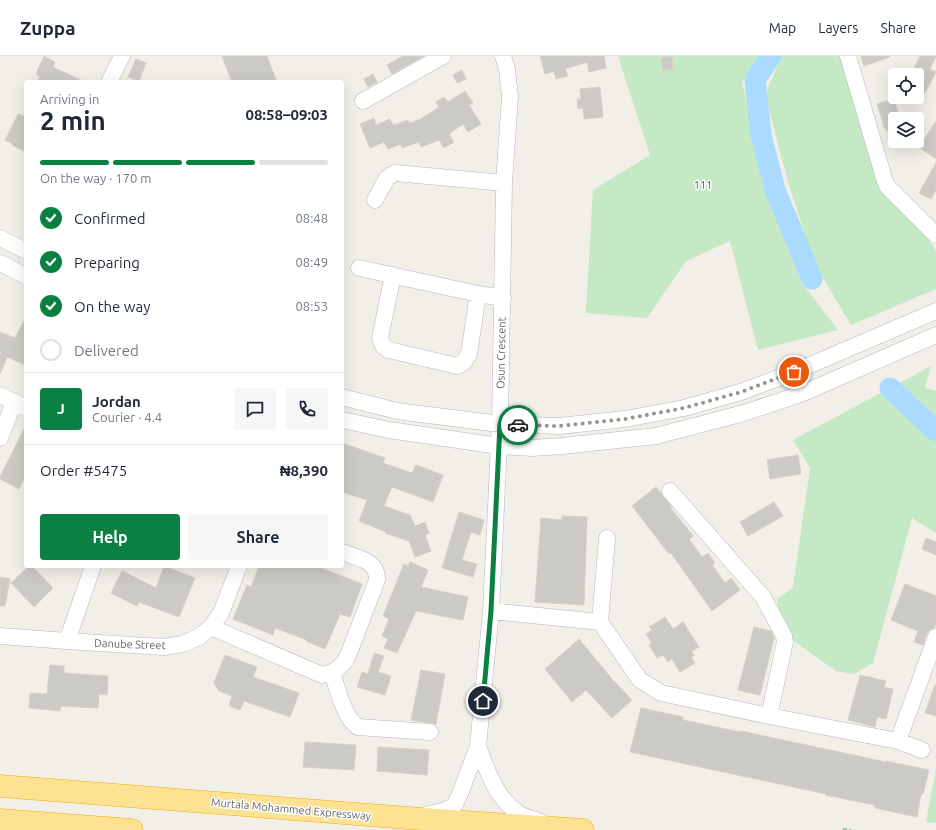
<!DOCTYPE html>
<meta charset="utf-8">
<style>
:root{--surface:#fff;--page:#f6f6f7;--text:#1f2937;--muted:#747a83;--line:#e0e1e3;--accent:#0b8043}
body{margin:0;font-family:Ubuntu,sans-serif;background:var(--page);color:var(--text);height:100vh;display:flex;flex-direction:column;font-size:15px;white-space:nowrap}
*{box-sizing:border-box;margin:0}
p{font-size:13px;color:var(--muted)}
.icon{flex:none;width:22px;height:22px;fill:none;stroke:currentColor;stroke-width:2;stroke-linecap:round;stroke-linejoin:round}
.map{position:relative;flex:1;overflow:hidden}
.panel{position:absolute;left:24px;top:24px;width:320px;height:488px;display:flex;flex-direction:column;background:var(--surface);border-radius:4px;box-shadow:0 4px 16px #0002}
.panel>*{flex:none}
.tools{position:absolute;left:888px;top:12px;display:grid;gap:8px}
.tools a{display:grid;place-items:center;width:36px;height:36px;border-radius:4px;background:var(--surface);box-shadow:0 4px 16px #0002;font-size:20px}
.pin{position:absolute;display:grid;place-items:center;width:34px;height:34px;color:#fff;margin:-17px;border:2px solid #fff;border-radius:50%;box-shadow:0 1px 4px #0007}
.courier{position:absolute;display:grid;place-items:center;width:40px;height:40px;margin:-20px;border:3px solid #0b8043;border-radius:50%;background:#fff;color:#222;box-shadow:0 1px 5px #0007}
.headline em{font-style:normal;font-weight:600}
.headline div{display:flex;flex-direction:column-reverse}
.headline{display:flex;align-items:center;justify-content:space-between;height:68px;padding:0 16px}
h1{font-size:26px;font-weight:600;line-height:30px}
.bar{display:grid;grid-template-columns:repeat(4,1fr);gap:6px 4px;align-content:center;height:48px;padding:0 16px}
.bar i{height:5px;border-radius:3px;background:var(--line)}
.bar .active{background:var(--accent)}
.bar p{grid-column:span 4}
.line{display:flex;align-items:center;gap:10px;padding:0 16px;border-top:1px solid var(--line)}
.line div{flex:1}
.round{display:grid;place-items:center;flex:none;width:42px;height:42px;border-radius:4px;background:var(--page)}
ol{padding:0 16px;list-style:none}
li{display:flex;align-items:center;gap:12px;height:44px}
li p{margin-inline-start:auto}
li .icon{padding:4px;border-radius:50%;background:var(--accent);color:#fff;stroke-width:4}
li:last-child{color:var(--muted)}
li i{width:22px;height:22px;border:2px solid var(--line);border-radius:50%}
.action{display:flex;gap:8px;margin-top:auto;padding:8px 16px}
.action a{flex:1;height:46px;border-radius:4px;background:var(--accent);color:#fff;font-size:16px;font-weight:600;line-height:46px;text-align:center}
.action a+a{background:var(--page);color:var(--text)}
header{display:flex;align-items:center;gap:24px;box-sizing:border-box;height:56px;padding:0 20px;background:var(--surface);border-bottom:1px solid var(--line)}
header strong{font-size:19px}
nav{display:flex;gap:22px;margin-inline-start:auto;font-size:14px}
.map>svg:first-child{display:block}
.green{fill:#c5e8c5}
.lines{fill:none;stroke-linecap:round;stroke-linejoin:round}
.river{stroke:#aadaff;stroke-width:21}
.building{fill:#cccac5;stroke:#d6d1c6}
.minor-casing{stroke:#b5b8bc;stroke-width:17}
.highway-casing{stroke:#f9ab00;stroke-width:23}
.path{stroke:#9cc7a9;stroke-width:2;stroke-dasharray:4 2;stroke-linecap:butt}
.minor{stroke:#fff;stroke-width:16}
.highway{stroke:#fde293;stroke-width:22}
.done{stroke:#929495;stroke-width:4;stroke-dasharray:0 7.2}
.route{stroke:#0b8043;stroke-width:5}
.labels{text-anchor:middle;stroke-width:3;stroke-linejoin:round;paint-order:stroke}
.park-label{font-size:11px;fill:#348238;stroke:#fff}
.street-label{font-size:11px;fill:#5f6368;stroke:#fff}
</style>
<header>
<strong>Zuppa</strong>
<nav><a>Map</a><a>Layers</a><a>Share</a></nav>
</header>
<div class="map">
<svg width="936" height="774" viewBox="0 0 936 774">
<rect width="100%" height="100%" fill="#f1efe8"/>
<path class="green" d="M618,0H759L742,26L768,139L802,227L838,274L758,294L730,185L686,205L647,262L586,257L593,134L650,99Z
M780,0H840L881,130L932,188L936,195V233L851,269L814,207L789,129L765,39L779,6Z
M931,310L925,332L936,335V477L912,462L873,607L854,618L836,615L783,577L777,543L793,532L810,412L793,384Z
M936,713V767L926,766Z"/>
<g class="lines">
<path class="river" d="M771,0L755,24L761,79L775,134L812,223
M890,332L936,375"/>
</g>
<path class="building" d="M44,0L55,6L53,11L85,26H37L40,20L36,18Z
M222,0H267L277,26H232Z
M403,0H424L392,18L387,9Z
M540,0H604L606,12L589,16L587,6L565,13L568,20L556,23L554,15L545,18Z
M672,0L673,13L663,14L661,2Z
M861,0H890V1L864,10Z
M920,0H936L930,13L936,16L925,37L917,33V19H911Z
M136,3L146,7L139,25L128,21Z
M462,14L466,23L457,27L453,19Z
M373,18L377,26L368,31L364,23Z
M600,31L603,61L584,63L583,52L578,53L577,43H581L580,33Z
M465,35L473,47L469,49L481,68L468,76L463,68L449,78L454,86L444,92L439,84L421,91L419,86L402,92L401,88L388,93L384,86L370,92L360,68L374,62L376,69L390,63L393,69L408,64L409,67L421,63L439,51L436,46L444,41L448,46Z
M894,43L899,60L895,61V80L885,73L877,48Z
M18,58L26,61V90L24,95L12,89L13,88L5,84Z
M936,65V103L917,90V81L924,84Z
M936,107V134L931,143L919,137Z
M26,261V309L7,301L0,318V276L15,282Z
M26,369V419L19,433L0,423V421Z
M342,387L385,402L383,407L412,417L416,409L443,419L433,446L392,431L384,450L410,459L415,470L425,466L429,477L425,479L431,495L415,501L409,485L385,477L386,476L359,465L367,444L342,436Z
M798,399L801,418L770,423L767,404Z
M656,431L671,450L670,451L693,480L689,483L702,501L708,497L715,507L712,509L725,527L731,522L740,534L712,555L671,497L669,498L632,450Z
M774,446L783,460L748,480L740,466Z
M459,456L484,464L480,479L471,476L462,504L477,508L473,521L442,512Z
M562,460L587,461L584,549L535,546L541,462L562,464Z
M926,482L936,486V499L922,493Z
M410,506L428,514L421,531L468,541L463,564L416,555L397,597L384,592L388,583L382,580L389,563L383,560L404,508L408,510Z
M29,510H32L53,532L34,551L11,527Z
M164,510L195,522L179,561L139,546L137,550L111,537L122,515L156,532Z
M259,510H316L362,528L350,561L340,558L325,593L306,585L307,584L275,572L273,579L233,563L247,529L251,531Z
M0,521L10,523L5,550H0Z
M905,528L936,540V567L934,572L930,574L927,577L923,589L914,586L918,575L891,564Z
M665,561L673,573L683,566L699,591L692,595L694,600L691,601L695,607L680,616L672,603L668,606L663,599L657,602L649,589L652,587L646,578L652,574L649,571Z
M754,571L771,575L774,582L760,639L738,634Z
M579,583L612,623L632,644L612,662L586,634L572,646L545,613Z
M374,597L384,600L378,616L391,620L385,639L357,631L362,616L368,618Z
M225,599L257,611L253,621L299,637L290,661L244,645L240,654L229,650L232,640L219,635L214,627Z
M50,609L64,610V617L108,620L107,639L99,638L98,652L61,650L60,655L29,652L30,637L47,638Z
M421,614L445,618L436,668L411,664Z
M860,619L886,625L884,631L893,633L886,663L877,661L875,671L848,664Z
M935,629H936V660L925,657Z
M641,652L683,661V664L740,676L741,675L886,706V705L929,714L923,738H921L917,761L875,752V749L825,739L826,738L630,696Z
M305,686L356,689L354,714L303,711Z
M378,691L429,694L427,719L377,715Z"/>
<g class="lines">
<g class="minor-casing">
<path id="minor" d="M848,0L884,122L887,130L936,179
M109,26L122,0
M363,45L443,0
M375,144L387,122L395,117L504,127
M0,182L26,195
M0,207L26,220
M359,212L478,238L503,242
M393,219L380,282L383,290L389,294L457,310L463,307L469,298L478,238
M0,339L26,352
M342,341L397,355L500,368L559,370L625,363L684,352L741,336L794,316L936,255
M342,364L389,374L499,390L532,392L562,390L656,380L744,357L801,338L936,279
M0,382L14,346
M670,435L763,541L784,580L785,586L769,660
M491,555L600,566L640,624L661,637L769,660L898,685L922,694
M600,566L607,482
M211,571L322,619C335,616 339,613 347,602L377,524C378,504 357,502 342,496
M0,580L67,585L164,591L182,588L199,581L211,571L221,557L239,510
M67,585L93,510
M332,617C338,633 344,662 358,671L430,676
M898,685L936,581
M478,690C487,714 495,741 518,757C524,761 534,763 541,766
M425,759L443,755L454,750L460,738L478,690L491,555L500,368L504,127L510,41L507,13L503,0"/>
</g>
<g class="highway-casing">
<path id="highway" d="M0,730L408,762L583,774
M0,764L132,774"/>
</g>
<path class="path" d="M844,774V773L851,774"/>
<use href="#minor" class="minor"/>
<use href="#highway" class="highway"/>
</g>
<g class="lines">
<path class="done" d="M518,369L559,370L625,363L684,352L741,336L794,316"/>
<path class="route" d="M483,645L491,555L500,368L518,369"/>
</g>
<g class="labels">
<g class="park-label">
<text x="703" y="133">111</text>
</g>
<g class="street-label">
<text transform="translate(501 297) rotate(-89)" y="4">Osun Crescent</text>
<text transform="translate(130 588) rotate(2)" y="4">Danube Street</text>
<text transform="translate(291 753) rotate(5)" y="4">Murtala Mohammed Expressway</text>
</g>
</g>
</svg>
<div class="tools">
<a><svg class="icon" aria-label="locate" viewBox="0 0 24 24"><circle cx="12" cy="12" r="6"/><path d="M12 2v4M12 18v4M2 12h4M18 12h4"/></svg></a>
<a><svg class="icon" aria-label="layers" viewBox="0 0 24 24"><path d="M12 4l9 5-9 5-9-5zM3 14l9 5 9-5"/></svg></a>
</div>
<div class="pin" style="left:794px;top:316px;background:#ea580c"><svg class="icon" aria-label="bag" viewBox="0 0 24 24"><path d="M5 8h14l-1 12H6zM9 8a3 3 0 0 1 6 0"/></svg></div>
<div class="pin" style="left:483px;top:645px;background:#1f2937"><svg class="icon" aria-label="home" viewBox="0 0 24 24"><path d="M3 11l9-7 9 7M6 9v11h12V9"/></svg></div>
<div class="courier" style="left:518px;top:369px"><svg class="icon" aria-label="car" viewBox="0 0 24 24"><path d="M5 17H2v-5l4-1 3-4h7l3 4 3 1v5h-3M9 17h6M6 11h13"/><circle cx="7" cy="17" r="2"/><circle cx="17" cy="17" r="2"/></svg></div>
<section class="panel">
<div class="headline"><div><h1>2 min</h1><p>Arriving in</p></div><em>08:58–09:03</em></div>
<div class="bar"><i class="active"></i><i class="active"></i><i class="active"></i><i></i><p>On the way · 170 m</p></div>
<ol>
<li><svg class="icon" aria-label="check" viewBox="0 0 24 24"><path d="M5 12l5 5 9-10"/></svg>Confirmed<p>08:48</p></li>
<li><svg class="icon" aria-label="check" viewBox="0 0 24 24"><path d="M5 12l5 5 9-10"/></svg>Preparing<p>08:49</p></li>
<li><svg class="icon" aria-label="check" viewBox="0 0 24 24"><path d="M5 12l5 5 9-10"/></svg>On the way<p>08:53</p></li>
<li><i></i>Delivered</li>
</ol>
<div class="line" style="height:72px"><b class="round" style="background:var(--accent);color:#fff">J</b><div><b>Jordan</b><p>Courier · 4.4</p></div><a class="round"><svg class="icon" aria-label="chat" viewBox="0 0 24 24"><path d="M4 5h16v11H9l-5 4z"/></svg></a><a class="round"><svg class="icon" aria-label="phone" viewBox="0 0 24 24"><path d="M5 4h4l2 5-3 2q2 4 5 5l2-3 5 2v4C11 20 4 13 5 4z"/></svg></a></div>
<div class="line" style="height:52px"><div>Order #5475</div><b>₦8,390</b></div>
<div class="action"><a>Help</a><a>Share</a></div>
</section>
</div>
